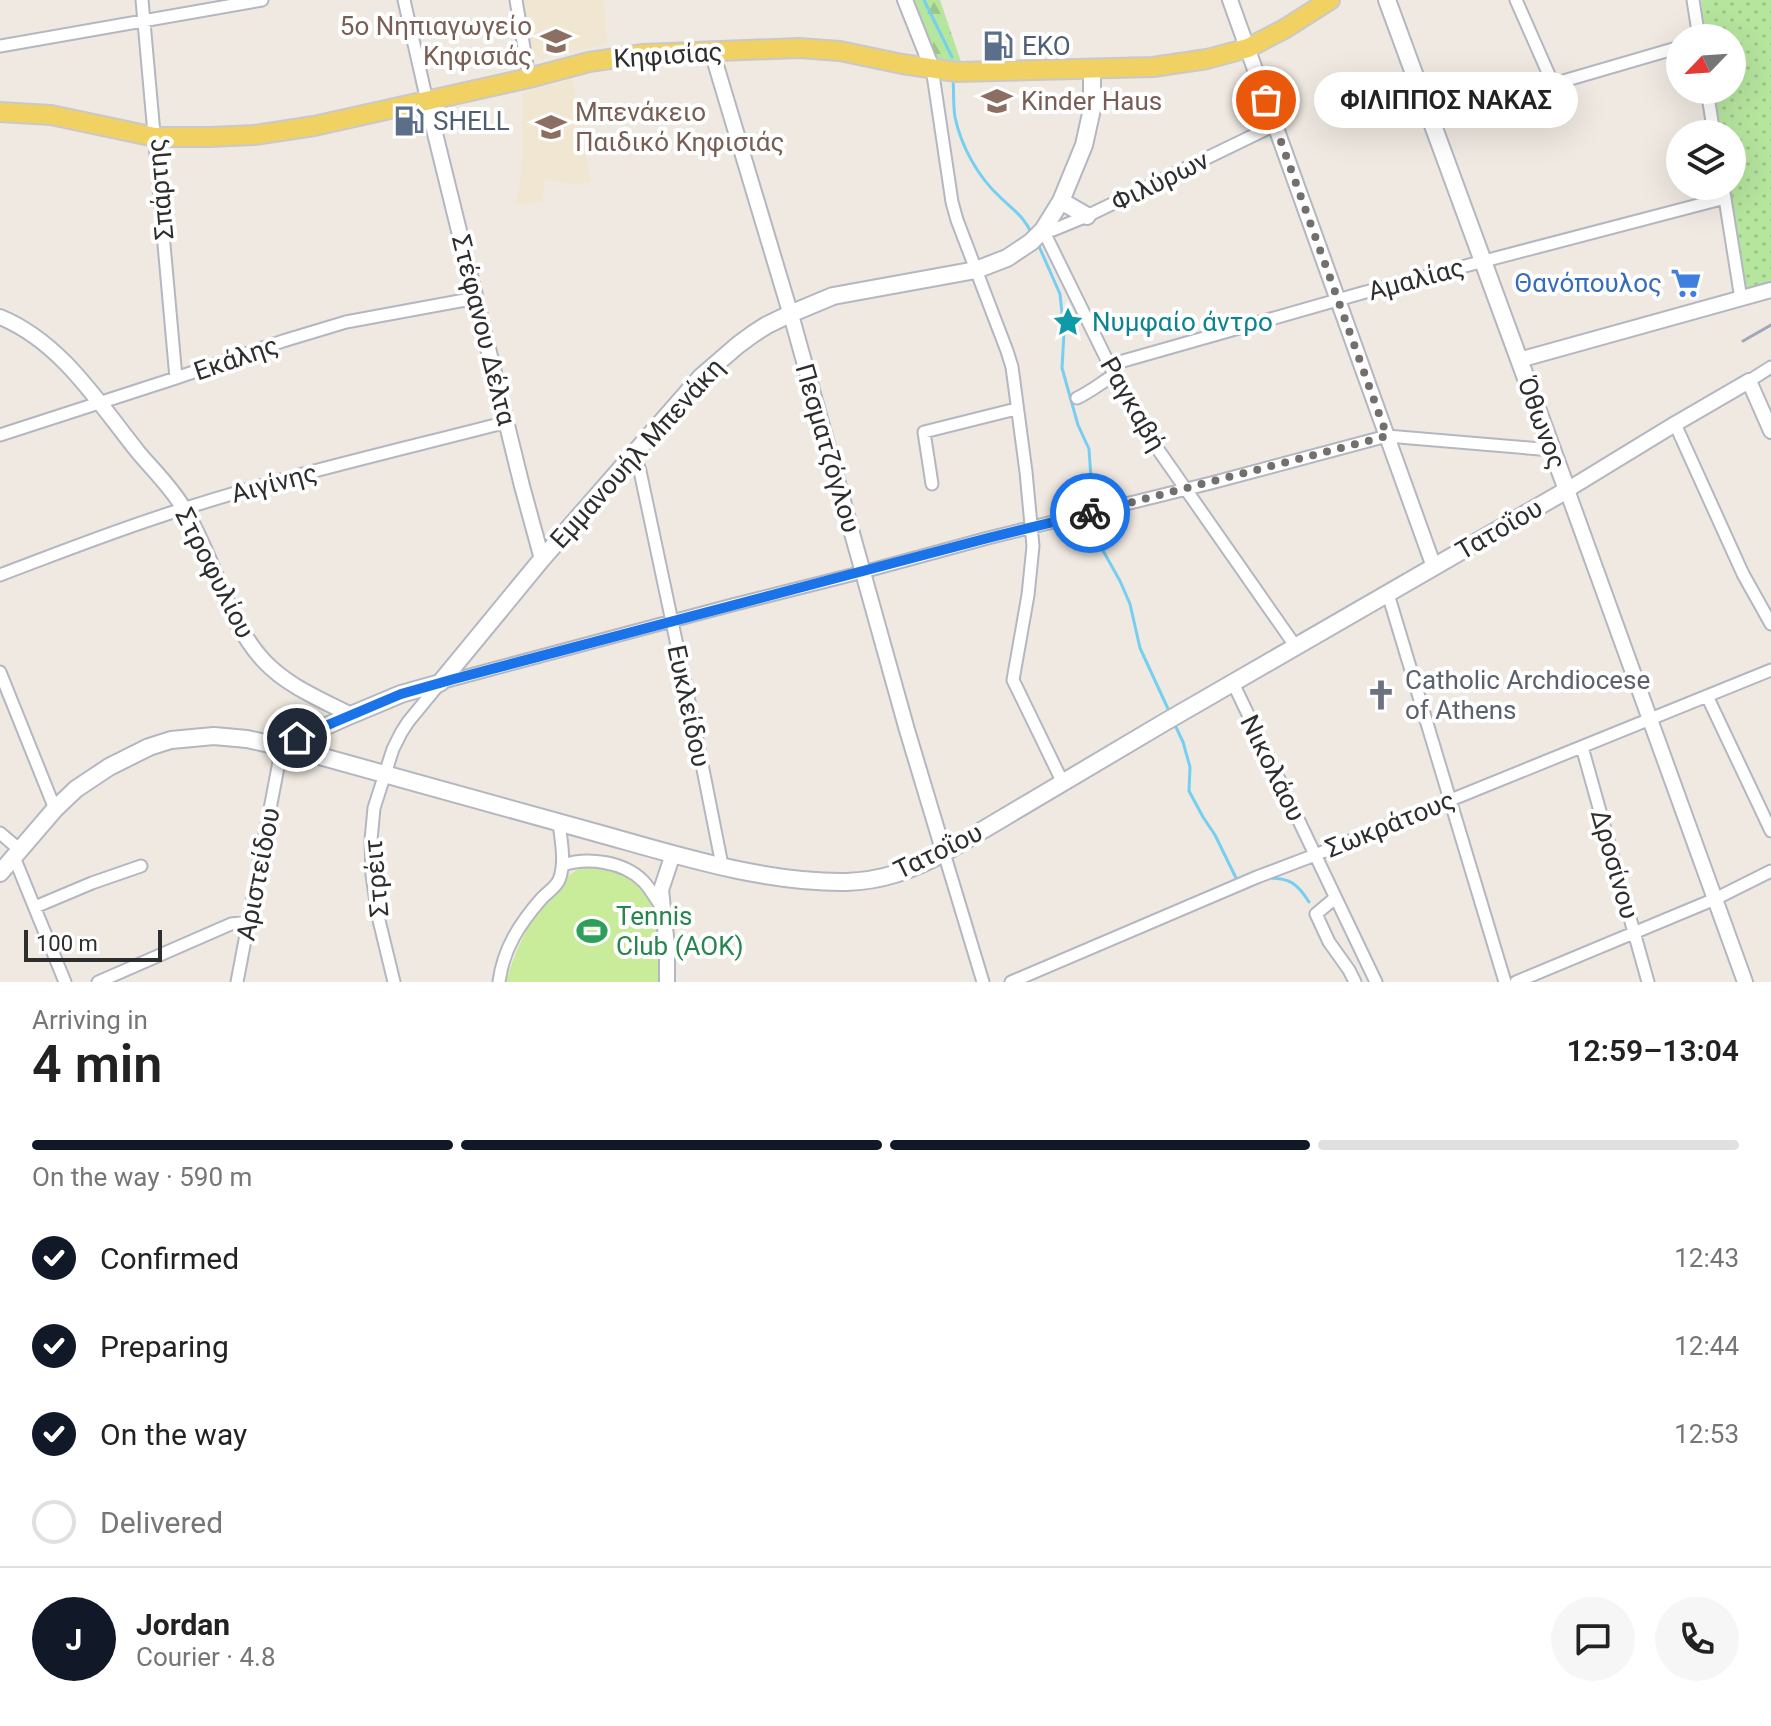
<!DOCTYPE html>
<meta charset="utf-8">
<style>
:root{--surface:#fff;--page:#f6f6f6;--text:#222;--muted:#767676;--line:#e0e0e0;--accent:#111827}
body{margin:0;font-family:Roboto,sans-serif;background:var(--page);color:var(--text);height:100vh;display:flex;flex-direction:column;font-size:30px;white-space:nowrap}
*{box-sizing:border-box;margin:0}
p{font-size:26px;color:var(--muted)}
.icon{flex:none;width:44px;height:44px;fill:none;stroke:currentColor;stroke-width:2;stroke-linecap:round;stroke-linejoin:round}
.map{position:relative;height:982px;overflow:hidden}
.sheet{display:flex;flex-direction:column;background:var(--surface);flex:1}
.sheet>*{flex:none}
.needle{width:52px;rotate:245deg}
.fabs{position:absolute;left:1666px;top:24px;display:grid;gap:16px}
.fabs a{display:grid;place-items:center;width:80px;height:80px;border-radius:50%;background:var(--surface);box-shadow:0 8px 32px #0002;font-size:40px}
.scale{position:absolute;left:24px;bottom:20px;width:138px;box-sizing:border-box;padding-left:8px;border:4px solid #2e2e2e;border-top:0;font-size:22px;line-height:28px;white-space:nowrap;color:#2e2e2e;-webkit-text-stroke:6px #fff;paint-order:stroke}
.pin{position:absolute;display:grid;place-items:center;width:68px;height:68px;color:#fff;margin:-34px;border:4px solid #fff;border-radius:50%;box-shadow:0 2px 8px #0007}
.courier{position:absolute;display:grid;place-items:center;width:80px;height:80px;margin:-40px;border:6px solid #1a73e8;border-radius:50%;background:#fff;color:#222;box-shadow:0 2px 10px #0007}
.bubble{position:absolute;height:56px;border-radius:28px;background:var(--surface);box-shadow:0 8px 32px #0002;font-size:26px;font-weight:600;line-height:56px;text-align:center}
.overview em{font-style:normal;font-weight:600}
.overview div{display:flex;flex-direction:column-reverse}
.overview{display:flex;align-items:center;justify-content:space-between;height:136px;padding:0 32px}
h1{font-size:52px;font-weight:600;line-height:60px}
.bar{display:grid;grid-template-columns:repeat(4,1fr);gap:12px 8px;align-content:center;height:96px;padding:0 32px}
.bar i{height:10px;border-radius:6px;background:var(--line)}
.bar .selected{background:var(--accent)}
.bar p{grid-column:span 4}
.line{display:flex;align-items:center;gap:20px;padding:0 32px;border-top:2px solid var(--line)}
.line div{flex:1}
.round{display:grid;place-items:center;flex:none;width:84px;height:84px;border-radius:42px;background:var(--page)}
ol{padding:0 32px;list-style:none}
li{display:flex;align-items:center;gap:24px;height:88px}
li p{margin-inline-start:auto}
li .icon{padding:8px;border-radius:50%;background:var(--accent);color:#fff;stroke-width:4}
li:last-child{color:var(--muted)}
li i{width:44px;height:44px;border:4px solid var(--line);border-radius:50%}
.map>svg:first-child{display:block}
.education{fill:#f0e6d1}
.grass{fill:url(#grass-dots)}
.forest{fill:url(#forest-firs)}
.pitch{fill:#c9ec9a}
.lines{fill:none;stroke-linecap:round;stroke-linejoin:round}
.stream{stroke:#75cff0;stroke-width:3}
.minor-casing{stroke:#b4b7c1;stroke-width:15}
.tertiary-casing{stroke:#b4b7c1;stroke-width:18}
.secondary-casing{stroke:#b4b7c1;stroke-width:20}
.primary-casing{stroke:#c9c9c9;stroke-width:22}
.minor{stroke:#fff;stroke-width:11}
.tertiary{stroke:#fff;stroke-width:14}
.secondary{stroke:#fff;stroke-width:16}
.primary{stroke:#f2d163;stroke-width:18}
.rail{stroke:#a3a6b8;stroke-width:3}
.done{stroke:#726f6d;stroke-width:8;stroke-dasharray:0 14.4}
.route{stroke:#1a73e8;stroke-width:10}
.labels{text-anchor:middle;stroke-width:8;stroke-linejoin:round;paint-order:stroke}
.education-label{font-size:26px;fill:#785e54;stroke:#fff;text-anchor:start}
.service-label{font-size:26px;fill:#4e5e75;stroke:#fff;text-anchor:start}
.street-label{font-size:26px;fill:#2e2e2e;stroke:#fff}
.shop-label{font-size:26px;fill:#366cbe;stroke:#fff;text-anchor:end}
.culture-label{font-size:26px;fill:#0d838f;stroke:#fff;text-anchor:start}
.worship-label{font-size:26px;fill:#5b616d;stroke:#fff;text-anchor:start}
.leisure-label{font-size:26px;fill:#27864d;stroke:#fff;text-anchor:start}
</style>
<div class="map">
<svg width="1771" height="982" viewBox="0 0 1771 982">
<defs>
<pattern id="grass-dots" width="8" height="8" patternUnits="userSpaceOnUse" patternTransform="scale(2)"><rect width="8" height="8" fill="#b6e59e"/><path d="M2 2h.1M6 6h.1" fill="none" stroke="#9dc588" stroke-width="1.8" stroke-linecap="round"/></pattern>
<pattern id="forest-firs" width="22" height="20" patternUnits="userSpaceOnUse" patternTransform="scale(2)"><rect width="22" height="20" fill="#b6e59e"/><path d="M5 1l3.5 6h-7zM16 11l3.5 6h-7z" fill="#9dc588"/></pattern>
</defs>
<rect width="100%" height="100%" fill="#efe9e1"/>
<path class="education" d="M523,0H604L607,44L544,58L539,57L533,53Z
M572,79L591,181L575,185L544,179L543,202L519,205L516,202L520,185L522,161V93Z"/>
<path class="grass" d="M1701,0H1771V281L1744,289L1729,186H1732V134H1721L1714,90H1732V38H1706Z"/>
<path class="forest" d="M910,0H940L961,62L933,59Z"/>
<path class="pitch" d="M590,866C657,875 664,924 658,982H505L517,950L531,921L560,881L577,870Z"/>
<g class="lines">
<path class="stream" d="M924,0L952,57
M953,80C954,92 953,105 955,117C961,146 978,177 1000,197C1014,211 1023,215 1032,234
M1038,244L1060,294L1064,333L1062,368L1078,425L1089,449L1094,523L1101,547L1120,581L1130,604L1140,648L1169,711
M1175,725L1183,742L1190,767L1189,791L1203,817L1215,835L1236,878L1240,880
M1267,878C1290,878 1297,883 1309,902"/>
<g class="minor-casing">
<path id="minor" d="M142,0L176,378
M404,0L427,101
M516,0L529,78
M1516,0L1553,84
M1693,0L1699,38
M0,46L262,0
M932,68L952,202L957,220L1007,351L1012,367L1026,472L1033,546L1028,595L1013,680L1063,783
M1707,90L1714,134
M1432,123L1553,84L1680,47
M1275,125L1087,216L1053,230H1043L1134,415L1296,647
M1723,186L1741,299
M1109,365L1362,293L1725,198
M1749,381L1771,367
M1077,398C1090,392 1101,383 1114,375
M1675,424L1743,574L1771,624
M0,435L176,378L283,341L346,322L476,298
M634,454L640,471L698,744L722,865
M932,484L924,432L1016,409
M0,575C61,552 121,528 183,509C289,475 399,450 507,422
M1388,594L1505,982
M0,672L55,809
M1233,683L1376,982
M1707,696L1771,831
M1582,747L1648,982
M0,833L20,850
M944,853L983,982
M14,857L65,982
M563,865C587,857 623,861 643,881C650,888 656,899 662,908
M1335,898L1316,914L1329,942L1349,970L1355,982
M35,907L92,883L141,866
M98,982L231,924L249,922
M237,982L282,746
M394,982L378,916L372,875L371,840L374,808L393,749L401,733L408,722L440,683L732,605L863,572L988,538L1211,483L1387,436L1552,450
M499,982C503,949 520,923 542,898C548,892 556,887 559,880C566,863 561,840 559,823
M1011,982L1257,877L1315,855L1771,670
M1516,982L1715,899L1771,871"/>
</g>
<g class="tertiary-casing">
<path id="tertiary" d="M905,0L932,68
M1230,0L1434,567
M712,52L793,322L907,730L944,853
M427,101L522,486L542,559
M0,317C61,342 98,402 138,452C153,470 172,488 184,509C213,556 225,618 263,660C287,686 320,699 351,715
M1519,360L1771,290
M667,982V946L661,890L673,854
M1745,982L1567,490L1675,424L1749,381L1771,431"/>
</g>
<g class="secondary-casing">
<path id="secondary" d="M1061,201L1087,216
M282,746L351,715L401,694L440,683L542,559L701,377L738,345L753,334L767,325L790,314L833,296L976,270L1007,258L1031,242L1043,230L1061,201L1084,145L1092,109V70
M0,873L55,809L76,789L109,767L149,747L171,740L214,736L247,739L305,752C403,779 500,806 597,833C676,855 763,883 846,882C882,881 912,870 944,853L1165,722L1567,490L1387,0"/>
</g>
<g class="primary-casing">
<path id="primary" d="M0,112L51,115L155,137H210L254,135L314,126L529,78L589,62L643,54L799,48L840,51L902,64L957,72L1153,67L1207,59L1248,48L1286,28L1330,0"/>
</g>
<use href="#minor" class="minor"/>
<use href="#tertiary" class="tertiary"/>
<use href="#secondary" class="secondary"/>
<use href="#primary" class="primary"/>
<path class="rail" d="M1743,341L1771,325"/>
</g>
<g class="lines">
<path class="done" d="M1090,513L1387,436L1266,100"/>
<path class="route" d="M297,738L401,694L454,679L988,538L1090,513"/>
</g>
<defs>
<g id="school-bare" transform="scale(2.4)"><path d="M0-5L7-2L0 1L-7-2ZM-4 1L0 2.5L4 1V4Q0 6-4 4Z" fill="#8d6e63" stroke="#fff" stroke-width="2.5" paint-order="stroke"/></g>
<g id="fuel-bare" transform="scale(2.4)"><path d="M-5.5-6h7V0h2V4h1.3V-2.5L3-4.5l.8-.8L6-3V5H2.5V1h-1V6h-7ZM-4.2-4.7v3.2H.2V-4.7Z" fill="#5c6f8a" stroke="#fff" stroke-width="2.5" paint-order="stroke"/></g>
<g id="supermarket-bare" transform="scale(2.4)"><path d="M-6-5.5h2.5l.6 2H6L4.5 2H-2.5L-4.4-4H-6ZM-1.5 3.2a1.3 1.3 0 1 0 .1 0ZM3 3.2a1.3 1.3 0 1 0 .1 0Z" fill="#3f7fe0" stroke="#fff" stroke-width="2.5" paint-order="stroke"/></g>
<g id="sight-bare" transform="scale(2.4)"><path d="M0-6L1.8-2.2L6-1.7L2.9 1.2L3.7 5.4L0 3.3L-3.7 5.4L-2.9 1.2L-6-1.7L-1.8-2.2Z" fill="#0f9aa8" stroke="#fff" stroke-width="2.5" paint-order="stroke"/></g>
<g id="church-bare" transform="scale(2.4)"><path d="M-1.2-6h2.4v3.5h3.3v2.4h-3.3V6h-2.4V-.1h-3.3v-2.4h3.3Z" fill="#6b7280" stroke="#fff" stroke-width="2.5" paint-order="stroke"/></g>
<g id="stadium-bare" transform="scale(2.4)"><path d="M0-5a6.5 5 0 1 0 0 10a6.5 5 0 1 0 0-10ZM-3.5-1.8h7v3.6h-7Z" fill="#2e9e5b" stroke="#fff" stroke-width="2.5" paint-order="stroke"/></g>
</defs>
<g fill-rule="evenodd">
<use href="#school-bare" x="556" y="41"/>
<use href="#fuel-bare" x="998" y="46"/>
<use href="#school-bare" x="997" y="101"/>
<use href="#fuel-bare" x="409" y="121"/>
<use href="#school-bare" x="551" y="127"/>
<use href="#supermarket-bare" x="1686" y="283"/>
<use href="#sight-bare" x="1068" y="322"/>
<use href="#church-bare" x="1381" y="695"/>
<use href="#stadium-bare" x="592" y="931"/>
</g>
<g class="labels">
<g class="education-label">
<text x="532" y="35" text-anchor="end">5ο Νηπιαγωγείο<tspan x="532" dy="30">Κηφισιάς</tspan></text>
<text x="1021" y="110">Kinder Haus</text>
<text x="575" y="121">Μπενάκειο<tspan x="575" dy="30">Παιδικό Κηφισιάς</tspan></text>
</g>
<g class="service-label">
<text x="1022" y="55">EKO</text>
<text x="433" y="130">SHELL</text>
</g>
<g class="street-label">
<text transform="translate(668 55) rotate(-4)" y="9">Κηφισίας</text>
<text transform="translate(1160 181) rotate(-26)" y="9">Φιλύρων</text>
<text transform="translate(160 189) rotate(-95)" y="9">Σπάρτης</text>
<text transform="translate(1416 279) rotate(-15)" y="9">Αμαλίας</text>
<text transform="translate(484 330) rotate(76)" y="9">Στέφανου Δέλτα</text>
<text transform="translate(236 358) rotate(-19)" y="9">Εκάλης</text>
<text transform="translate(1133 404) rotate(60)" y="9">Ραγκαβή</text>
<text transform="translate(1542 423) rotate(70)" y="9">Όθωνος</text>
<text transform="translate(828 448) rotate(74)" y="9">Πεσματζόγλου</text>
<text transform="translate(637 453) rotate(-48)" y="9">Εμμανουήλ Μπενάκη</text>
<text transform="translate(274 483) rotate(-15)" y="9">Αιγίνης</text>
<text transform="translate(1499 529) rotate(-30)" y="9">Τατοΐου</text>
<text transform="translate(215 573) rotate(63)" y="9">Στροφυλίου</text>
<text transform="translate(689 706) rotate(78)" y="9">Ευκλείδου</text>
<text transform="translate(1273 768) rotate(64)" y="9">Νικολάου</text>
<text transform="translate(1390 824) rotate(-22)" y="9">Σωκράτους</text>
<text transform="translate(938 851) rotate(-26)" y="9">Τατοΐου</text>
<text transform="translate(1615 864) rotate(74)" y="9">Δροσίνου</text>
<text transform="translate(258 874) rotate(-79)" y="9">Αριστείδου</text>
<text transform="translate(376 878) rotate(-95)" y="9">Στρέιτ</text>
</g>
<g class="shop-label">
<text x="1662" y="292">Θανόπουλος</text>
</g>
<g class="culture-label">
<text x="1092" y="331">Νυμφαίο άντρο</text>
</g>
<g class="worship-label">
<text x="1405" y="689">Catholic Archdiocese<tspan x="1405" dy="30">of Athens</tspan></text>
</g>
<g class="leisure-label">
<text x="616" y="925">Tennis<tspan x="616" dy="30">Club (AOK)</tspan></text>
</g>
</g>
</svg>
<div class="fabs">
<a><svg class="needle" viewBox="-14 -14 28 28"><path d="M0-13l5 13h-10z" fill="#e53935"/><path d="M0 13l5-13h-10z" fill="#767676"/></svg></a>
<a><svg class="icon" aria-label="layers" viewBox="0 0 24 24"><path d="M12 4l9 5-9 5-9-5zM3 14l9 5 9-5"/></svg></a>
</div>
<div class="scale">100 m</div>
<div class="pin" style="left:1266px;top:100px;background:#ea580c"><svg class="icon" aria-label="bag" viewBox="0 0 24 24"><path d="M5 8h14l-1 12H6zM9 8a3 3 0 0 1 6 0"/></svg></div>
<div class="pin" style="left:297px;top:738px;background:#1f2937"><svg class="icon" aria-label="home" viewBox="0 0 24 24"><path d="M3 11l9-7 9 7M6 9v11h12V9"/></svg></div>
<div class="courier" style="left:1090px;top:513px"><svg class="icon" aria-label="bike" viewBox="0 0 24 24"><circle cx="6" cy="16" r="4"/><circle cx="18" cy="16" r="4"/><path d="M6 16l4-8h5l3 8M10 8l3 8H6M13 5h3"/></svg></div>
<div class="bubble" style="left:1314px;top:72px;width:264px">ΦΙΛΙΠΠΟΣ ΝΑΚΑΣ</div>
</div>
<section class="sheet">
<div class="overview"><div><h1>4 min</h1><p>Arriving in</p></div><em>12:59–13:04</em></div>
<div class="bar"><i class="selected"></i><i class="selected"></i><i class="selected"></i><i></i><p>On the way · 590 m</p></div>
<ol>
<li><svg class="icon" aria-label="check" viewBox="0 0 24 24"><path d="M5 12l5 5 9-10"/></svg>Confirmed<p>12:43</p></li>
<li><svg class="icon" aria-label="check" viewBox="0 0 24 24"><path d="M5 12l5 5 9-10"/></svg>Preparing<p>12:44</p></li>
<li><svg class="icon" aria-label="check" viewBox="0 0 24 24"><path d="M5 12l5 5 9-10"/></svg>On the way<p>12:53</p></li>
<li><i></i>Delivered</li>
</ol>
<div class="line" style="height:144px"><b class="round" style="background:var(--accent);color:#fff">J</b><div><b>Jordan</b><p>Courier · 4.8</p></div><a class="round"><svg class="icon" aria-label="chat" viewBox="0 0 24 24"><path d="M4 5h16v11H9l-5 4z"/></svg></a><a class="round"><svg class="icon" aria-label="phone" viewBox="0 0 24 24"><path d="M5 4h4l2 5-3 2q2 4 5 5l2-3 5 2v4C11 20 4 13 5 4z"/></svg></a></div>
</section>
